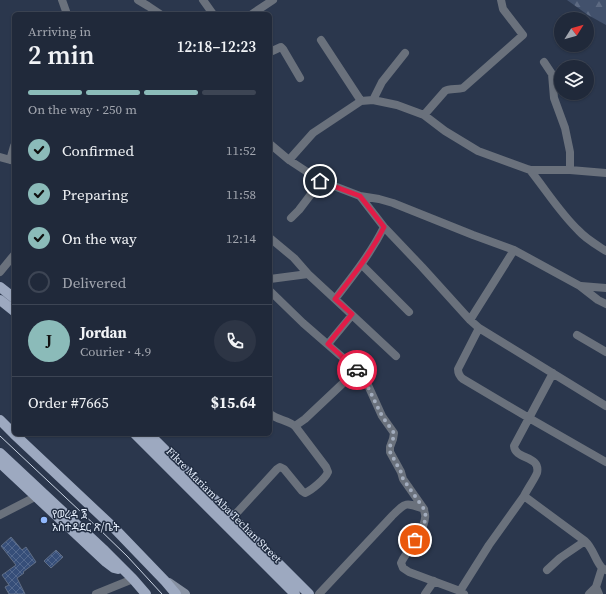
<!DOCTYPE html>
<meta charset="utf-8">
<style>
:root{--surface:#20293a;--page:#2d3545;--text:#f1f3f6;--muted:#a2a6af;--line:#3d4554;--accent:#8bbbb9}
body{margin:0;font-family:"Source Serif 4","Noto Sans Ethiopic",serif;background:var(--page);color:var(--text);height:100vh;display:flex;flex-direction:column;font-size:15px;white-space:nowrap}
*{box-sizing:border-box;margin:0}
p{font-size:13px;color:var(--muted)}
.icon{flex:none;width:22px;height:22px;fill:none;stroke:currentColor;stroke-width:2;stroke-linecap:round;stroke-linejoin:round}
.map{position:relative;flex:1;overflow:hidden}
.side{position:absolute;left:12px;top:12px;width:260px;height:424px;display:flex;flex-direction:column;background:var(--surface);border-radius:6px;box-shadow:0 1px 3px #0004,0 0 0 1px var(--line)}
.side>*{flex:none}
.needle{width:26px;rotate:53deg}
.fabs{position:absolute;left:554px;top:12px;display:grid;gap:8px}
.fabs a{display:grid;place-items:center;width:40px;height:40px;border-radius:50%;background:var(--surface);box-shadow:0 1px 3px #0004,0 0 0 1px var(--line);font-size:20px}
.pin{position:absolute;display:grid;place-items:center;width:34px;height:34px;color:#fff;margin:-17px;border:2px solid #fff;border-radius:50%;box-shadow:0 1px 4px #0007}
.courier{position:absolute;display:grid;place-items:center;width:40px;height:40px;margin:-20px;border:3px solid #e11d48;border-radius:50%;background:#fff;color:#222;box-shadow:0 1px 5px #0007}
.summary em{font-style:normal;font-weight:600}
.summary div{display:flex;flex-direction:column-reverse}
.summary{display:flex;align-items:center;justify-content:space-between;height:68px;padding:0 16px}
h1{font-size:26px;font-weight:600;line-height:30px}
.bar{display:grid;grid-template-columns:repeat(4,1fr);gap:6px 4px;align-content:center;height:48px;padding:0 16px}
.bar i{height:5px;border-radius:3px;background:var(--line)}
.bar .current{background:var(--accent)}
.bar p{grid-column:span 4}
.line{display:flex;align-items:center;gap:10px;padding:0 16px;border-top:1px solid var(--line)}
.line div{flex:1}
.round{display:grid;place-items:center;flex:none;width:42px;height:42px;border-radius:21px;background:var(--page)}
ol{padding:0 16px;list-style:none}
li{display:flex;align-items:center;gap:12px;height:44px}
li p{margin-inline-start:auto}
li .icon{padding:4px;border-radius:50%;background:var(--accent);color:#111;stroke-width:4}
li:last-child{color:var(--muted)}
li i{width:22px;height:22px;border:2px solid var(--line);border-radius:50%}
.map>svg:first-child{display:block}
.forest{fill:url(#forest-firs)}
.building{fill:url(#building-cross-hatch);stroke:#606e86}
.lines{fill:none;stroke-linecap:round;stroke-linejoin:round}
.minor{stroke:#6a717c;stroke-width:8}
.secondary{stroke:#8791a2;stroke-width:10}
.primary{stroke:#9da9c0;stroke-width:10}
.tram{stroke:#cad4e3;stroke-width:1}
.done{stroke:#a2acbd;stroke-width:4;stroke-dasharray:0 7.2}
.route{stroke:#e11d48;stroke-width:5}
.poi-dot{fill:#91b8fd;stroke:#212d42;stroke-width:1.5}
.labels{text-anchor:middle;stroke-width:3;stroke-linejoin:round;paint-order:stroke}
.street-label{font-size:11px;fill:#e2ebf9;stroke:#212d42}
.poi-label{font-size:11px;fill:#e2ebf9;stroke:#212d42;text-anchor:start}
</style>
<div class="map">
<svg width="606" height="594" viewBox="0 0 606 594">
<defs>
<pattern id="forest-firs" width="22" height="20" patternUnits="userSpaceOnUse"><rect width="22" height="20" fill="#42516c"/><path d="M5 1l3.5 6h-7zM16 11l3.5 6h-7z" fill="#5d6a82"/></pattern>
<pattern id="building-cross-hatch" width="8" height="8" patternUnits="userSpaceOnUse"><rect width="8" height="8" fill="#364e79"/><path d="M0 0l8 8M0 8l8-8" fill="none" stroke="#53688d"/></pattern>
</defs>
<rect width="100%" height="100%" fill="#2b374d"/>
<path class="forest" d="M567,0H606V25L588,15Z"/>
<path class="building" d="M11,537L22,550L26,547L36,562L23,572L24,573L17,578L25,594H9L5,587L9,585L2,575L16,565L1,546Z
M56,550L63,557L51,568L44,561Z"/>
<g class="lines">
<path class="minor" d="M62,0L67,14
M138,0L148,6L160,14
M203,0L213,14
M252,14L273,0
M321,40L361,101
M270,52L281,47L283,49L300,78
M544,62L552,74L554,98L565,128L570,152V170
M373,100L382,82L405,53
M424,115L445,91C450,88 457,90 463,88L523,35L503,9L501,0
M270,144L289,160L321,181L360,196L384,227L422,267L470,320L479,328L606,406
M0,157L14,161
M10,160L14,146
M289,160L313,133L361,101L373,100L397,105L424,115L445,131L478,151L530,170H570L606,173
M530,170C546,190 560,213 579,231C586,239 597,245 606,251
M360,196L379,199L393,203L473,235L514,250L580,286L598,300L606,304
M291,218L299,210L321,181
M270,238L294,258L308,274L335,299C353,276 371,253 384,227
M362,265L409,312
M0,272L14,255
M270,279L308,274
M581,286L606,288
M270,291L303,323L357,370L367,383L382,416L394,433L393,439L390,447V452L401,472L403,479L424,509
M335,299L396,356
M470,320L514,250
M479,328L458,369C458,373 459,376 463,379L529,418L514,446C515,460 541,455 537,473C534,480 528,488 524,496
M577,335L606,352
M328,344L352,315
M553,373L529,418L606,462
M270,414C278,420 287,420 295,426
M0,515L35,497
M232,518L277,469L280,467L284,469L302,491L305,493C312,490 325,479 328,472L326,467L295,426L305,419L357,370
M585,541C593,548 595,560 602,568
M596,587L602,568L606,570
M96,594L133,579
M319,594L392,516C406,502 405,502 424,509C424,512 426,515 425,518C424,531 410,548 403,559L401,563L403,568L409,572L460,591
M425,594L434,581
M464,594L460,591L489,545L524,496L585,541L560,558L547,570
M589,594L596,587L599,594"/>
<path class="secondary" d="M169,583L185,594"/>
<path class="primary" d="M0,287L14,298
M0,300L14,311
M0,420L14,434
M14,434L114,528L165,581L176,594
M135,434L295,594
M149,434L309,594
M0,453L105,551L133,579L146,594
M0,463L106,562L114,568L118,569"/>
<path class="tram" d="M0,436L97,527L127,556L162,594"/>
</g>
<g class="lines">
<path class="done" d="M357,370L366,383L382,416L394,433L393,439L390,446V452L401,472L403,479L424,509L426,517L424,524L415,540"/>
<path class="route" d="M320,181L360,196L384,227C371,253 353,276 335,299L352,314L328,344L357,370"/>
</g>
<circle class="poi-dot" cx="44" cy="520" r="4"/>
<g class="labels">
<g class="street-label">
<text transform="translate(224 505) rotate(45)" y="4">Fikre Mariam Aba Techan Street</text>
</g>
<g class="poi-label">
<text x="52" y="518">የወረዳ ፮<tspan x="52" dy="13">አስተዳደር ጽ/ቤት</tspan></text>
</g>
</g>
</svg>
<div class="fabs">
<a><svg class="needle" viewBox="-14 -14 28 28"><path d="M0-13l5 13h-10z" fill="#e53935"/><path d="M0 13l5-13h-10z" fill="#a2a6af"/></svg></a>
<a><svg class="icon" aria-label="layers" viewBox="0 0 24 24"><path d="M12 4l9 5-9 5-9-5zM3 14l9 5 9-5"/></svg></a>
</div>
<div class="pin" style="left:415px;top:540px;background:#ea580c"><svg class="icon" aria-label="bag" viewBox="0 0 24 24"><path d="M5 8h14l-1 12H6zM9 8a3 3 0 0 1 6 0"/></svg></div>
<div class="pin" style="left:320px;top:181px;background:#1f2937"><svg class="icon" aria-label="home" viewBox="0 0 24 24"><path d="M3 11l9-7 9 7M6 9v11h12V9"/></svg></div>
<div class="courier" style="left:357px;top:370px"><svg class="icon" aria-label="car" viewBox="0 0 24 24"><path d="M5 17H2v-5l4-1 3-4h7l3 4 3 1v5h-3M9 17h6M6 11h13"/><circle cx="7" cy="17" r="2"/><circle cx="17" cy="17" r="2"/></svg></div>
<section class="side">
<div class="summary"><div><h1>2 min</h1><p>Arriving in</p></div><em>12:18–12:23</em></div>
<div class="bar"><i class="current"></i><i class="current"></i><i class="current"></i><i></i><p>On the way · 250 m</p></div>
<ol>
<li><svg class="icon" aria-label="check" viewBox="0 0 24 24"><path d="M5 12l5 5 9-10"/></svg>Confirmed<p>11:52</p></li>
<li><svg class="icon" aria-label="check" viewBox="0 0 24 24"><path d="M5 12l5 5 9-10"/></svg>Preparing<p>11:58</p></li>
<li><svg class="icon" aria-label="check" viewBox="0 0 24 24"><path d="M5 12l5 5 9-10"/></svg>On the way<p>12:14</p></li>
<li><i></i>Delivered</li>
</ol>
<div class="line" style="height:72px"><b class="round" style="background:var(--accent);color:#111">J</b><div><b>Jordan</b><p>Courier · 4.9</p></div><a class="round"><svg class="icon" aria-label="phone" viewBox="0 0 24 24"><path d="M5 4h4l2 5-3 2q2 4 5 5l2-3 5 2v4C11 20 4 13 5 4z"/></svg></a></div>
<div class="line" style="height:52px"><div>Order #7665</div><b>$15.64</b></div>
</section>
</div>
